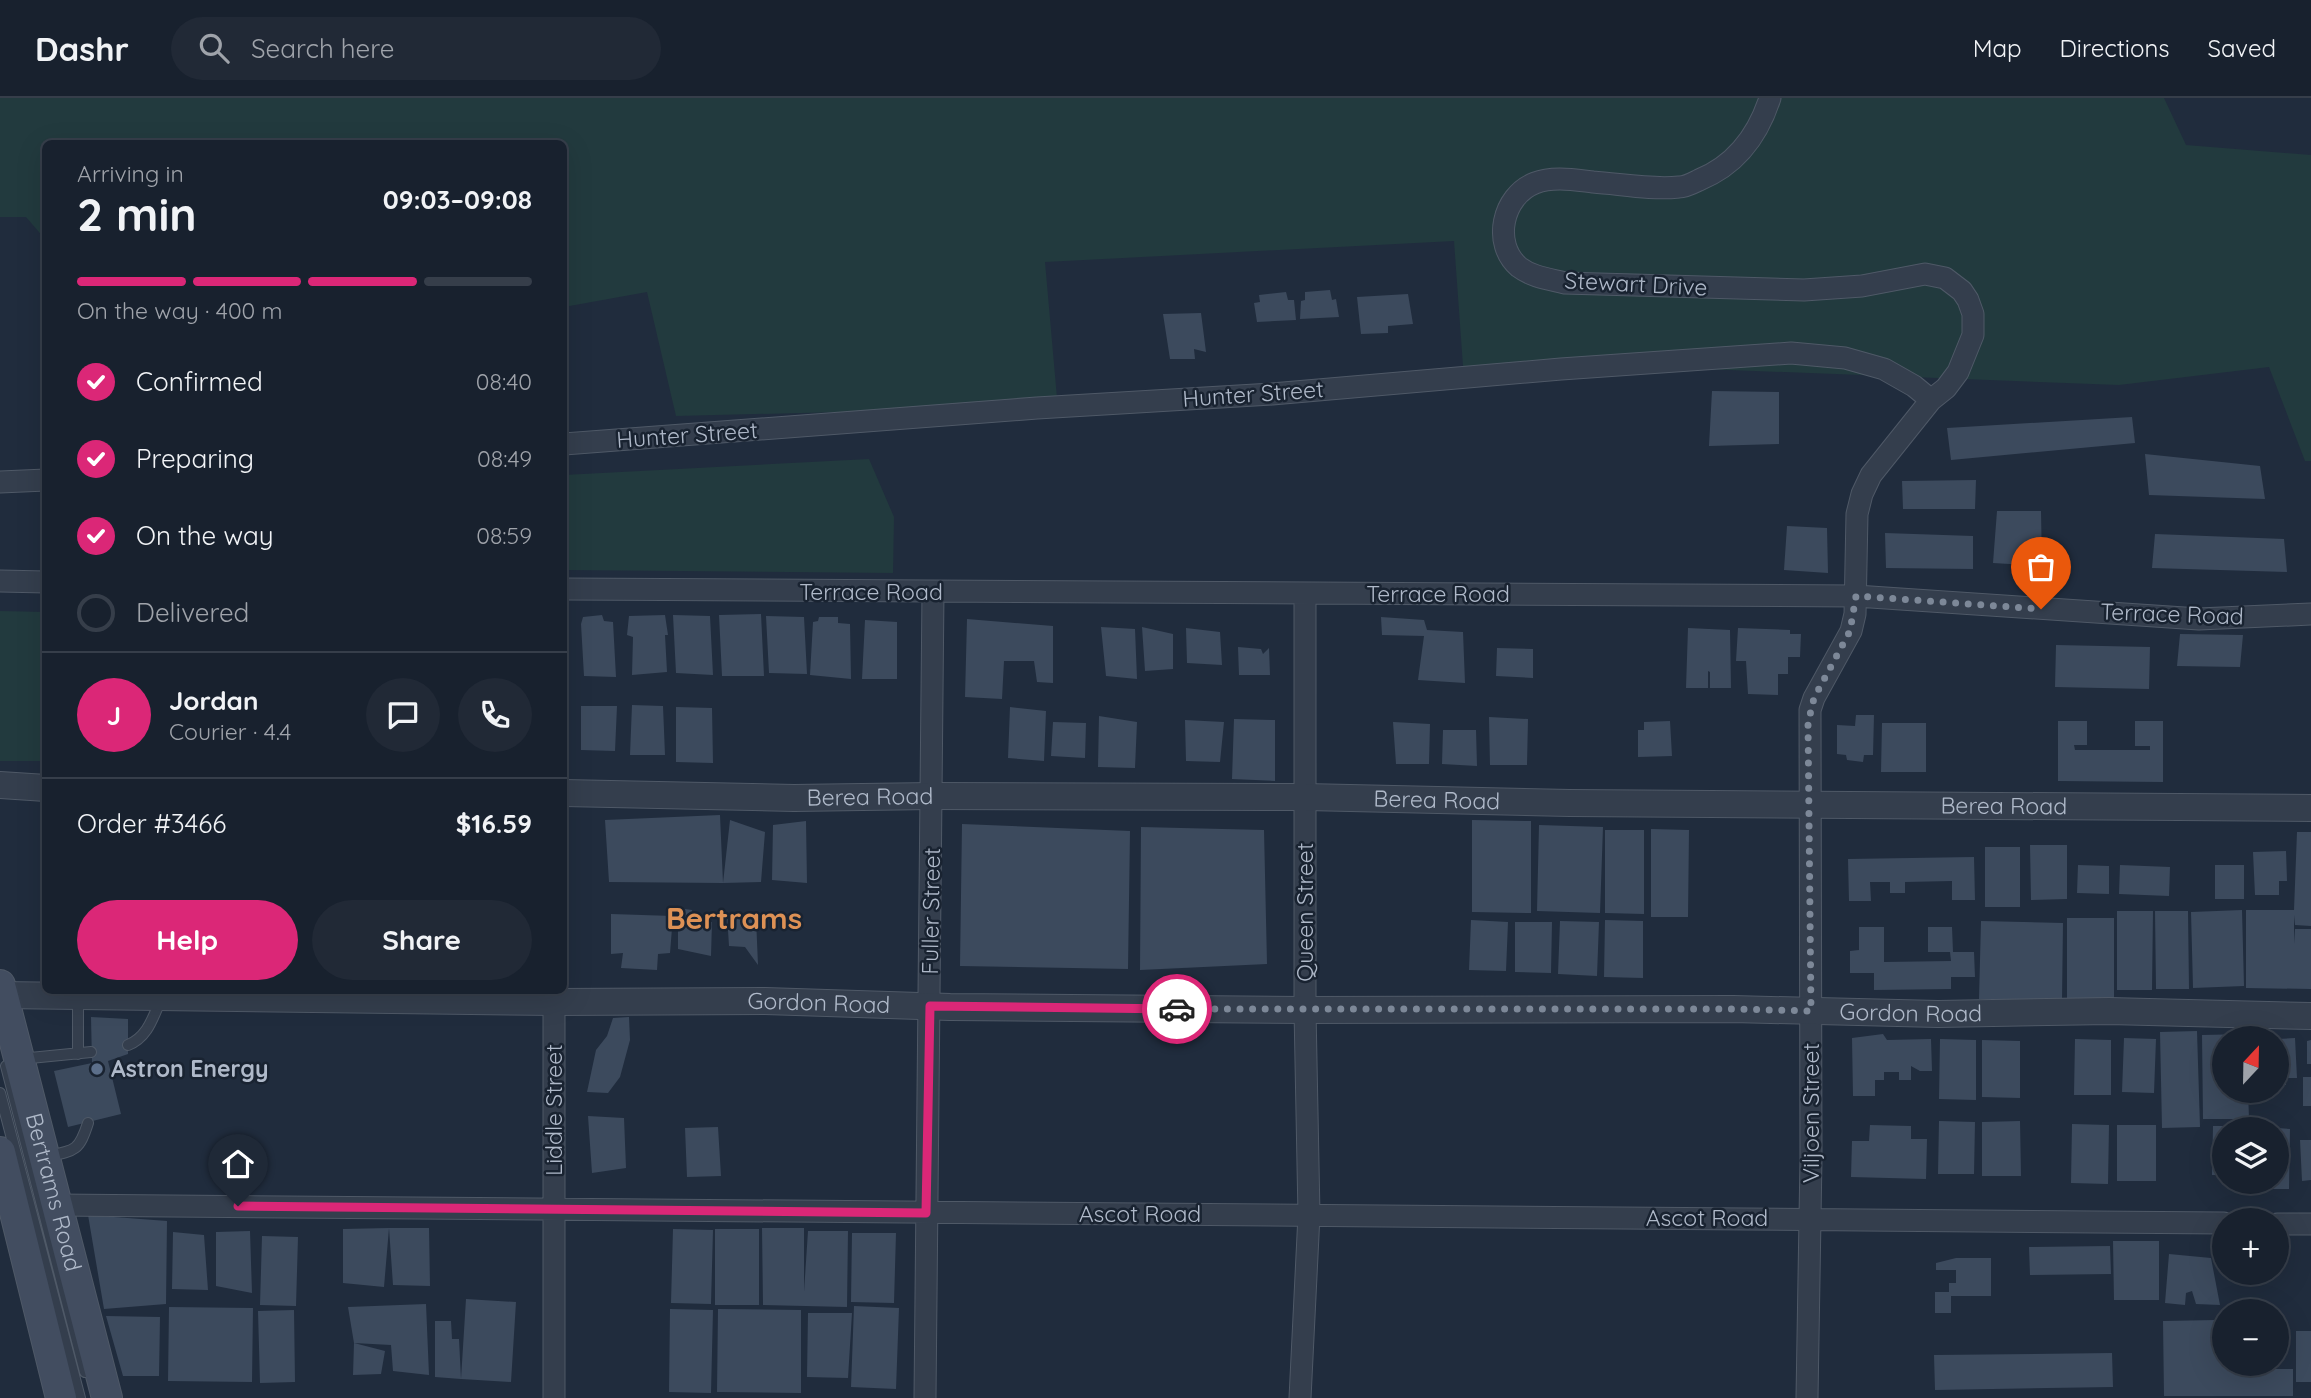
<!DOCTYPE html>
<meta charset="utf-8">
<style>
:root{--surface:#18212e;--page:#212936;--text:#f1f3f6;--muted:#9fa3aa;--line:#363e4a;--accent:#db2777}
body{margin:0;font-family:Quicksand,sans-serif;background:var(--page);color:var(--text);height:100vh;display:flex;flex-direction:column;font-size:26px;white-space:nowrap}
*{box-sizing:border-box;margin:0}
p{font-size:23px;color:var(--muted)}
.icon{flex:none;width:38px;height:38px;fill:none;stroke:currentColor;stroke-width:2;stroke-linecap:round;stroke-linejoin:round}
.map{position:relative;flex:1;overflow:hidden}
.side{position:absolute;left:42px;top:42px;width:525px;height:854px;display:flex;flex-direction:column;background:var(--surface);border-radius:10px;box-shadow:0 7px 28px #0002,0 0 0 2px var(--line)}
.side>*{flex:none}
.needle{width:46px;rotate:22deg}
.controls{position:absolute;left:2212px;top:928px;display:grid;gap:14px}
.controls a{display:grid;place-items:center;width:77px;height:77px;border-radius:50%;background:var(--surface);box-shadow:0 7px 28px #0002,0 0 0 2px var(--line);font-size:35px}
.pin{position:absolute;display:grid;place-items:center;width:60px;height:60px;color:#fff;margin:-72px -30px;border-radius:50% 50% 50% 0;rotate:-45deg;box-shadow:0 0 7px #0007}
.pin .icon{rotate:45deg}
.courier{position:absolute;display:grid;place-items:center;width:70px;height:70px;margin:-35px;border:5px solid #db2777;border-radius:50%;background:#fff;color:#222;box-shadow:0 2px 9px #0007}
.head em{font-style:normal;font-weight:700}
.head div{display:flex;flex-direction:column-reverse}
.head{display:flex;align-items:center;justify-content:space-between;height:119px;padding:0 35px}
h1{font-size:46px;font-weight:700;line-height:52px}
.bar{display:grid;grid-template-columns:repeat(4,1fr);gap:10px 7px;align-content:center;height:84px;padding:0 35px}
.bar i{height:9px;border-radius:5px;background:var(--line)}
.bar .active{background:var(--accent)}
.bar p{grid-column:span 4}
.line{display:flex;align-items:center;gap:18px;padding:0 35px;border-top:2px solid var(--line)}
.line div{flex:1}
.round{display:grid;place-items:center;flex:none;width:74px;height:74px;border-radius:37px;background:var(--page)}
ol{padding:0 35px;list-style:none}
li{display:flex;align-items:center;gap:21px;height:77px}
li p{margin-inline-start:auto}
li .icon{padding:7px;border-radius:50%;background:var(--accent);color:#fff;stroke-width:4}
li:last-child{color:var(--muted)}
li i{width:38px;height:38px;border:4px solid var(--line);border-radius:50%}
.primary-button{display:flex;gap:14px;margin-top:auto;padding:14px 35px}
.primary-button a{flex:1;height:80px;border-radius:42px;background:var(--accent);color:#fff;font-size:28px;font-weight:700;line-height:80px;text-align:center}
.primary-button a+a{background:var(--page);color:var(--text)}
header{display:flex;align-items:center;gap:42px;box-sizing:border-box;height:98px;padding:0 35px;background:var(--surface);border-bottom:2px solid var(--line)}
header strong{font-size:33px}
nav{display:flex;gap:38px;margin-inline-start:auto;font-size:24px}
.search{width:490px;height:63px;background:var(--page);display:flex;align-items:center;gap:18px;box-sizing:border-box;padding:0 24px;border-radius:38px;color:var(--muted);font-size:26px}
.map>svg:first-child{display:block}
.green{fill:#223a3e}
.building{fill:#3c4a5d}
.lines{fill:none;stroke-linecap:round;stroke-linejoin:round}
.service-casing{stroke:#4f5967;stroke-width:12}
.minor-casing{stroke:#4f5967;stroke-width:23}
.tertiary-casing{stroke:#4f5967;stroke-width:28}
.secondary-casing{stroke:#4f5967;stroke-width:32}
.service{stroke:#343e4d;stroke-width:10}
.minor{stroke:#343e4d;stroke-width:21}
.tertiary{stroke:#343e4d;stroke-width:26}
.secondary{stroke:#424d60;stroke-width:30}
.done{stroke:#7d8898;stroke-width:7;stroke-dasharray:0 12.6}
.route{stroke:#db2777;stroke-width:9}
.service-dot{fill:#5c6f8a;stroke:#192331;stroke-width:2.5}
.labels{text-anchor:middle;stroke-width:5;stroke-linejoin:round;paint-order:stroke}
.street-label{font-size:23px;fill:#afb9c9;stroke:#192331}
.poi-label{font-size:23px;font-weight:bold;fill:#afb9c9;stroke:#192331;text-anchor:start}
.district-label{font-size:30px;font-weight:bold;fill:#dd9155;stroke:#192331}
</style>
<header>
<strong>Dashr</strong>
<div class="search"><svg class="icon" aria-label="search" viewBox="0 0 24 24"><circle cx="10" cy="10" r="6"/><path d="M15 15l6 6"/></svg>Search here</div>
<nav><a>Map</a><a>Directions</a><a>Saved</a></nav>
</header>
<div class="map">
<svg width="2311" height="1300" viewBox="0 0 2311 1300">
<rect width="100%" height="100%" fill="#202c3d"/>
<path class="green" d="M0,0H2164L2186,47L2311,57V363H2305L2269,269L2119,287L1576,266L1464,282L1454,143L1045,164L1057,300L922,312L676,318L647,194L564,209V46H46L45,141L26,119H0Z
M869,361L894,419L893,475L564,472V377Z
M0,513L45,514V663H0Z"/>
<path class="building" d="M1330,192L1332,202L1336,201L1339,219L1300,221L1301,203L1305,202V194Z
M1286,194L1288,202H1294L1296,222L1257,224L1254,205L1260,204L1259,197Z
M1408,196L1413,226L1388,228V235L1361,236L1357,199Z
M1201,215L1206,254L1194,251L1195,261H1170L1163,216Z
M1712,293L1779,294V346L1709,348Z
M2132,319L2135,345L1951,362L1947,330Z
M2145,356L2260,368L2265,401L2149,397Z
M1976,382L1975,411H1903L1902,383Z
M1997,413H2041L2042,468L1993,465Z
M1787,428L1827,430L1828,475L1784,472Z
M1885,435L1973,438V471L1886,470Z
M2155,436L2284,441L2287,474L2152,470Z
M761,516L764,578H722L719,517Z
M602,517L604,523L613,524L616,579L584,578L581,526L583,519Z
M665,517L668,537H665L667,574L632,577L633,539L627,537L629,518Z
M673,517L710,518L713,577L676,575Z
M766,518L804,519L807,576L769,575Z
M819,519H838V525L850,526L851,581L810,577L813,524L818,523Z
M1381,519L1424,522L1427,532L1463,534L1465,585L1418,582L1424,538L1382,537Z
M967,521L1053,528V585L1037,584L1034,563H1004L1002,601L965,599Z
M865,522L897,524V581H862Z
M1101,529L1135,531L1137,581L1106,578Z
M1142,529L1173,536V571L1145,573Z
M1186,530L1220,534L1222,567L1187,565Z
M1688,530L1730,532L1731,590H1710V574L1708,573V590H1686Z
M1738,530L1790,532V536H1801L1800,559H1788V576H1778V597L1748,596L1746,563H1736Z
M2180,536L2243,537L2240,569L2177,568Z
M2056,547L2150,549L2149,591L2055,589Z
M1238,549L1261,551L1263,556L1269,550L1270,577H1239Z
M1497,550L1533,551V580L1496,578Z
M632,607L663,608L665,657H630Z
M581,608H617L615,653L581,652Z
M676,609L712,610L713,665L676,664Z
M1010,609L1046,613L1044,663L1008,660Z
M1856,617H1874L1873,657H1864L1863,664L1847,662L1846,657L1837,656V627L1855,628Z
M1099,618L1137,624L1135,670L1098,669Z
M1489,619L1528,621L1527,667H1490Z
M1234,621L1275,622V683L1232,681Z
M1185,622L1224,624L1220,664L1186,663Z
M1670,623L1672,658L1638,659V632H1644V624Z
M2058,623H2087V647H2074L2075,652H2150V648H2135V623H2163V684L2058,683Z
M1053,624L1086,625L1085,660L1051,658Z
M1393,624L1430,626L1429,666H1396Z
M1882,625H1926V674H1881Z
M1443,632H1476L1477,668L1442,666Z
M720,717L723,785L609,784L605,722Z
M730,722L765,734L761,784L723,785Z
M1472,722L1531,723V815L1472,814Z
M806,723L807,785L772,782L773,727Z
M962,726L1130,733L1128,871L960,868Z
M1539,727L1603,729L1600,815L1537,813Z
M1141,729L1264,732L1267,866L1140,872Z
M1651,731L1689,732L1688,819H1651Z
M1605,732H1644V816L1605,815Z
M2297,734H2311V828L2295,827L2294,817V846L2295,831H2311V891L2246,890V812H2294Z
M2030,747H2067V801L2031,802Z
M1985,749H2020V809H1985Z
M2286,753L2287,783H2279V797H2255L2253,754Z
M1974,759L1975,802H1952V783L1905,784V795H1890V784H1870L1871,803H1849L1848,761Z
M2078,767L2109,768V796L2077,795Z
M2120,767L2170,769L2169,798L2119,796Z
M2215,767H2244V801H2215Z
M678,810L692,812L693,821L712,824L711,858L678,851Z
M2242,812L2244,888L2193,890L2191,814Z
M2117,813H2153L2152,892H2117Z
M2155,813H2188L2189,891H2156Z
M611,816L673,818L670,855L658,856L657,872L621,870L623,855L611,856Z
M727,816L734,821L756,820L758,867L745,849L729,848Z
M2067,820H2114V903H2067Z
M1471,822L1508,824L1506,873L1469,872Z
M1605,822L1643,823V880L1604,879Z
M1560,823L1599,824L1597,878L1558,876Z
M1981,823L2063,825L2062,903L1979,901Z
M1515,824H1552L1551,875L1515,874Z
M1859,829H1884V864L1951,863L1950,854H1928V829H1952L1953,854H1974L1975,879H1951V891L1874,892V875H1850V853L1859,852Z
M91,919L128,921V956L108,963L121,1016L68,1029L54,973L92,965Z
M629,919L630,942L620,979L608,995L587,994L596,952L607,938L613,920Z
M2197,933L2200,1029L2162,1030L2160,934Z
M1883,936L1887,942L1931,941L1932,973H1920L1911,968V982H1899V974H1884V982H1875V998H1853L1852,940Z
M2247,936V940H2224V992H2248L2249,1021H2203L2202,937Z
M2124,940L2156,941L2154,995L2122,994Z
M2295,940L2297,980H2286V987H2277V941Z
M1940,941L1976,942V1002L1939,1001Z
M2075,941L2111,942V997H2074Z
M1982,942L2020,943V1000L1982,999Z
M2311,942V966H2307V943Z
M2303,979H2311V1008H2303Z
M588,1018L624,1020L626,1070L592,1075Z
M1939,1023L1975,1024L1974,1076H1938Z
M2020,1023L2021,1078H1982V1024Z
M2072,1026L2109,1027L2108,1086L2071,1085Z
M1870,1027L1911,1028V1041H1927L1926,1081L1851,1079L1852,1043H1869Z
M2117,1027H2156V1083H2117Z
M2213,1028H2240V1031H2224V1077H2212Z
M718,1029L721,1078L687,1079L685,1030Z
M2277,1030L2290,1031L2289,1091H2252V1083H2277Z
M2300,1042H2311V1082L2302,1083Z
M88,1117L167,1123L166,1206L104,1211Z
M389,1130H429L430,1188L393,1187Z
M389,1130L384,1189L343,1185V1131Z
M762,1130H804V1194L808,1133H848L847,1209L763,1207Z
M673,1131L713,1132L711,1206L671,1205Z
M715,1131H759V1207H715Z
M250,1133L252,1195L216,1188V1134Z
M173,1134L204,1137L208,1192L172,1191Z
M852,1135H896L894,1205L851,1204Z
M262,1138L298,1139L296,1208L260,1207Z
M2113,1143H2159V1202H2114Z
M2110,1148L2111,1176L2030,1177L2029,1149Z
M2169,1156L2211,1160L2220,1207L2196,1206L2192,1193L2186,1195L2185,1207L2165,1205Z
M1956,1160H1991V1198H1951V1215H1935V1194H1949V1185H1956V1172H1936V1165Z
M466,1201L516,1204L511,1284L461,1281Z
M426,1206L429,1277L393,1273L391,1247L354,1245L348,1209Z
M854,1208L899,1210L896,1291L851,1289Z
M169,1209L253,1210L252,1284L168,1283Z
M670,1211L713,1212L711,1295L669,1294Z
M718,1211L801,1212V1295L717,1294Z
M294,1212L295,1284L260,1285L258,1213Z
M808,1215H852L848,1280L807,1279Z
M106,1218L160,1219L159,1278H123Z
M2216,1222V1258H2224V1265H2249V1271H2293V1298H2164L2163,1223Z
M435,1223H451L452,1241H459L461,1281L435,1279Z
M2296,1233H2311V1284H2296Z
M354,1245L385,1253L381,1276L353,1277Z
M2112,1255L2113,1289L1935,1292L1934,1257Z"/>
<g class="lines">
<g class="service-casing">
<path id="service" d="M128,947C148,939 153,919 161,901
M78,956V899
M20,961L91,954
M6,968L85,1274
M0,995L80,1300
M47,1058C75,1053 79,1053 88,1025"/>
</g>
<g class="minor-casing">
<path id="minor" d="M1770,0C1758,37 1736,67 1699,82C1693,85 1686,89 1679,89C1651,92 1621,86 1593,84C1575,82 1553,78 1535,85C1502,98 1492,146 1519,169C1532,179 1549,181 1565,185L1804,192L1862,188L1925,176L1945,180L1962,193L1968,202L1973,216V237L1958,274L1946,290L1931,302L1871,377L1862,396L1857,416L1855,516L1851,533L1814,600L1810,612L1811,1060L1807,1300
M564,346L1037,310L1272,296L1561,271L1791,255L1845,260L1884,271L1914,288L1931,302
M0,384L46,382
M0,483L46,484
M564,491L1856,498L2199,521L2311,516
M56,1107L2224,1125
M2277,1126H2311
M554,1300V892
M925,1300L933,494
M1300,1300L1309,1117L1305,912V495"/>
</g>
<g class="tertiary-casing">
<g id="tertiary">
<path d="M0,687L46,690"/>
<path id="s1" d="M564,695L794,700L931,698L1306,699L1570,705L2311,710"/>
<path id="s2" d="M0,897L554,904L765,903L950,909L1305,912L1733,911L1938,916L2109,913L2311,918"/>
</g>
</g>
<g class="secondary-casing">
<g id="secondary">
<path id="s3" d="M0,887L107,1300"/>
<path d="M0,1054L61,1300"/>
</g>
</g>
<use href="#service" class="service"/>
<use href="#minor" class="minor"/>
<use href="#tertiary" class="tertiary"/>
<use href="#secondary" class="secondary"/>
</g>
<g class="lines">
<path class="done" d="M1177,911H1733L1811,913L1808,625L1814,600L1850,533L1856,498L2041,511"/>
<path class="route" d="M238,1108L926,1115L930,908L1177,911"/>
</g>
<circle class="service-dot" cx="97" cy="971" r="7"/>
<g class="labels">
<g class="street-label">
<text transform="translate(1636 186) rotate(3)" y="8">Stewart Drive</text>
<text transform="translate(1253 296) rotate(-4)" y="8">Hunter Street</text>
<text transform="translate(687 337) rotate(-4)" y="8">Hunter Street</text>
<text x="871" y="502">Terrace Road</text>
<text x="1438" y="504">Terrace Road</text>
<text transform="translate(2172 516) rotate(2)" y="8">Terrace Road</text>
<text dy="8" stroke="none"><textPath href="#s1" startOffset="306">Berea Road</textPath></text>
<text dy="8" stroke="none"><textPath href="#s1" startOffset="873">Berea Road</textPath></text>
<text dy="8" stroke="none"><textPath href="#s1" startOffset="1440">Berea Road</textPath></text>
<text transform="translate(931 813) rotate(-89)" y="8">Fuller Street</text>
<text transform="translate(1305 814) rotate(-90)" y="8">Queen Street</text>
<text dy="8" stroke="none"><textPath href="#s2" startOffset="819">Gordon Road</textPath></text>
<text dy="8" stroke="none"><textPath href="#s2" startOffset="1911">Gordon Road</textPath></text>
<text transform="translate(554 1012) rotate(-90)" y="8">Liddle Street</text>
<text transform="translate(1811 1015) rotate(-90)" y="8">Viljoen Street</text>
<text dy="8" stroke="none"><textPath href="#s3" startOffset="214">Bertrams Road</textPath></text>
<text x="1140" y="1124">Ascot Road</text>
<text x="1707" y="1128">Ascot Road</text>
</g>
<g class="poi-label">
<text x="111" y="979">Astron Energy</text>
</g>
<g class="district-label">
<text x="734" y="831">Bertrams</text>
</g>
</g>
</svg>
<div class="controls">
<a><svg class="needle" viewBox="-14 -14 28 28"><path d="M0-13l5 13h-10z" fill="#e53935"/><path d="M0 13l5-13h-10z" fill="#9fa3aa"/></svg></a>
<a><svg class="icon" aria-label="layers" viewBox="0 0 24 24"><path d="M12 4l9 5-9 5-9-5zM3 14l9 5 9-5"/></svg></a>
<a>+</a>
<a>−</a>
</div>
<div class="pin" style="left:2041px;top:511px;background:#ea580c"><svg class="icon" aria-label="bag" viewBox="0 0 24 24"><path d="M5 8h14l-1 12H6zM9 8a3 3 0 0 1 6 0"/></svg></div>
<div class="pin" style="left:238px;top:1108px;background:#1f2937"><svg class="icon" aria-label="home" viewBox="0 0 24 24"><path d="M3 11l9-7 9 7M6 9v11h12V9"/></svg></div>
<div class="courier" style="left:1177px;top:911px"><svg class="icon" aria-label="car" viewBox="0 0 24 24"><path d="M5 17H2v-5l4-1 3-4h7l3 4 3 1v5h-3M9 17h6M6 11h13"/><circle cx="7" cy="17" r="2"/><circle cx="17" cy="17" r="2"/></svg></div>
<section class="side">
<div class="head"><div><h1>2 min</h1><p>Arriving in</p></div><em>09:03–09:08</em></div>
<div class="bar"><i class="active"></i><i class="active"></i><i class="active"></i><i></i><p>On the way · 400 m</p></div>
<ol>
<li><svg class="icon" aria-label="check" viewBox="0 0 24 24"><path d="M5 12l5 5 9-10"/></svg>Confirmed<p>08:40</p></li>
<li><svg class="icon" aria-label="check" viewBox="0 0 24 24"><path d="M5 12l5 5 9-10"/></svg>Preparing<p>08:49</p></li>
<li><svg class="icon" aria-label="check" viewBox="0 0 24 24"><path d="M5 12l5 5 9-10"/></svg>On the way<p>08:59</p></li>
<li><i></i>Delivered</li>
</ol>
<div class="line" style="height:126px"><b class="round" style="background:var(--accent);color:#fff">J</b><div><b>Jordan</b><p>Courier · 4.4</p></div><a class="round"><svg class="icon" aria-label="chat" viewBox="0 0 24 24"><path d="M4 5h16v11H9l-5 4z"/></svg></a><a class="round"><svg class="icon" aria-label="phone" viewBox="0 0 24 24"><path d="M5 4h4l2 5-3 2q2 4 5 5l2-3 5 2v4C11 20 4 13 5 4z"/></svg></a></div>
<div class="line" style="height:91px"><div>Order #3466</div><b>$16.59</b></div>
<div class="primary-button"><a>Help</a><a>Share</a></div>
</section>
</div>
